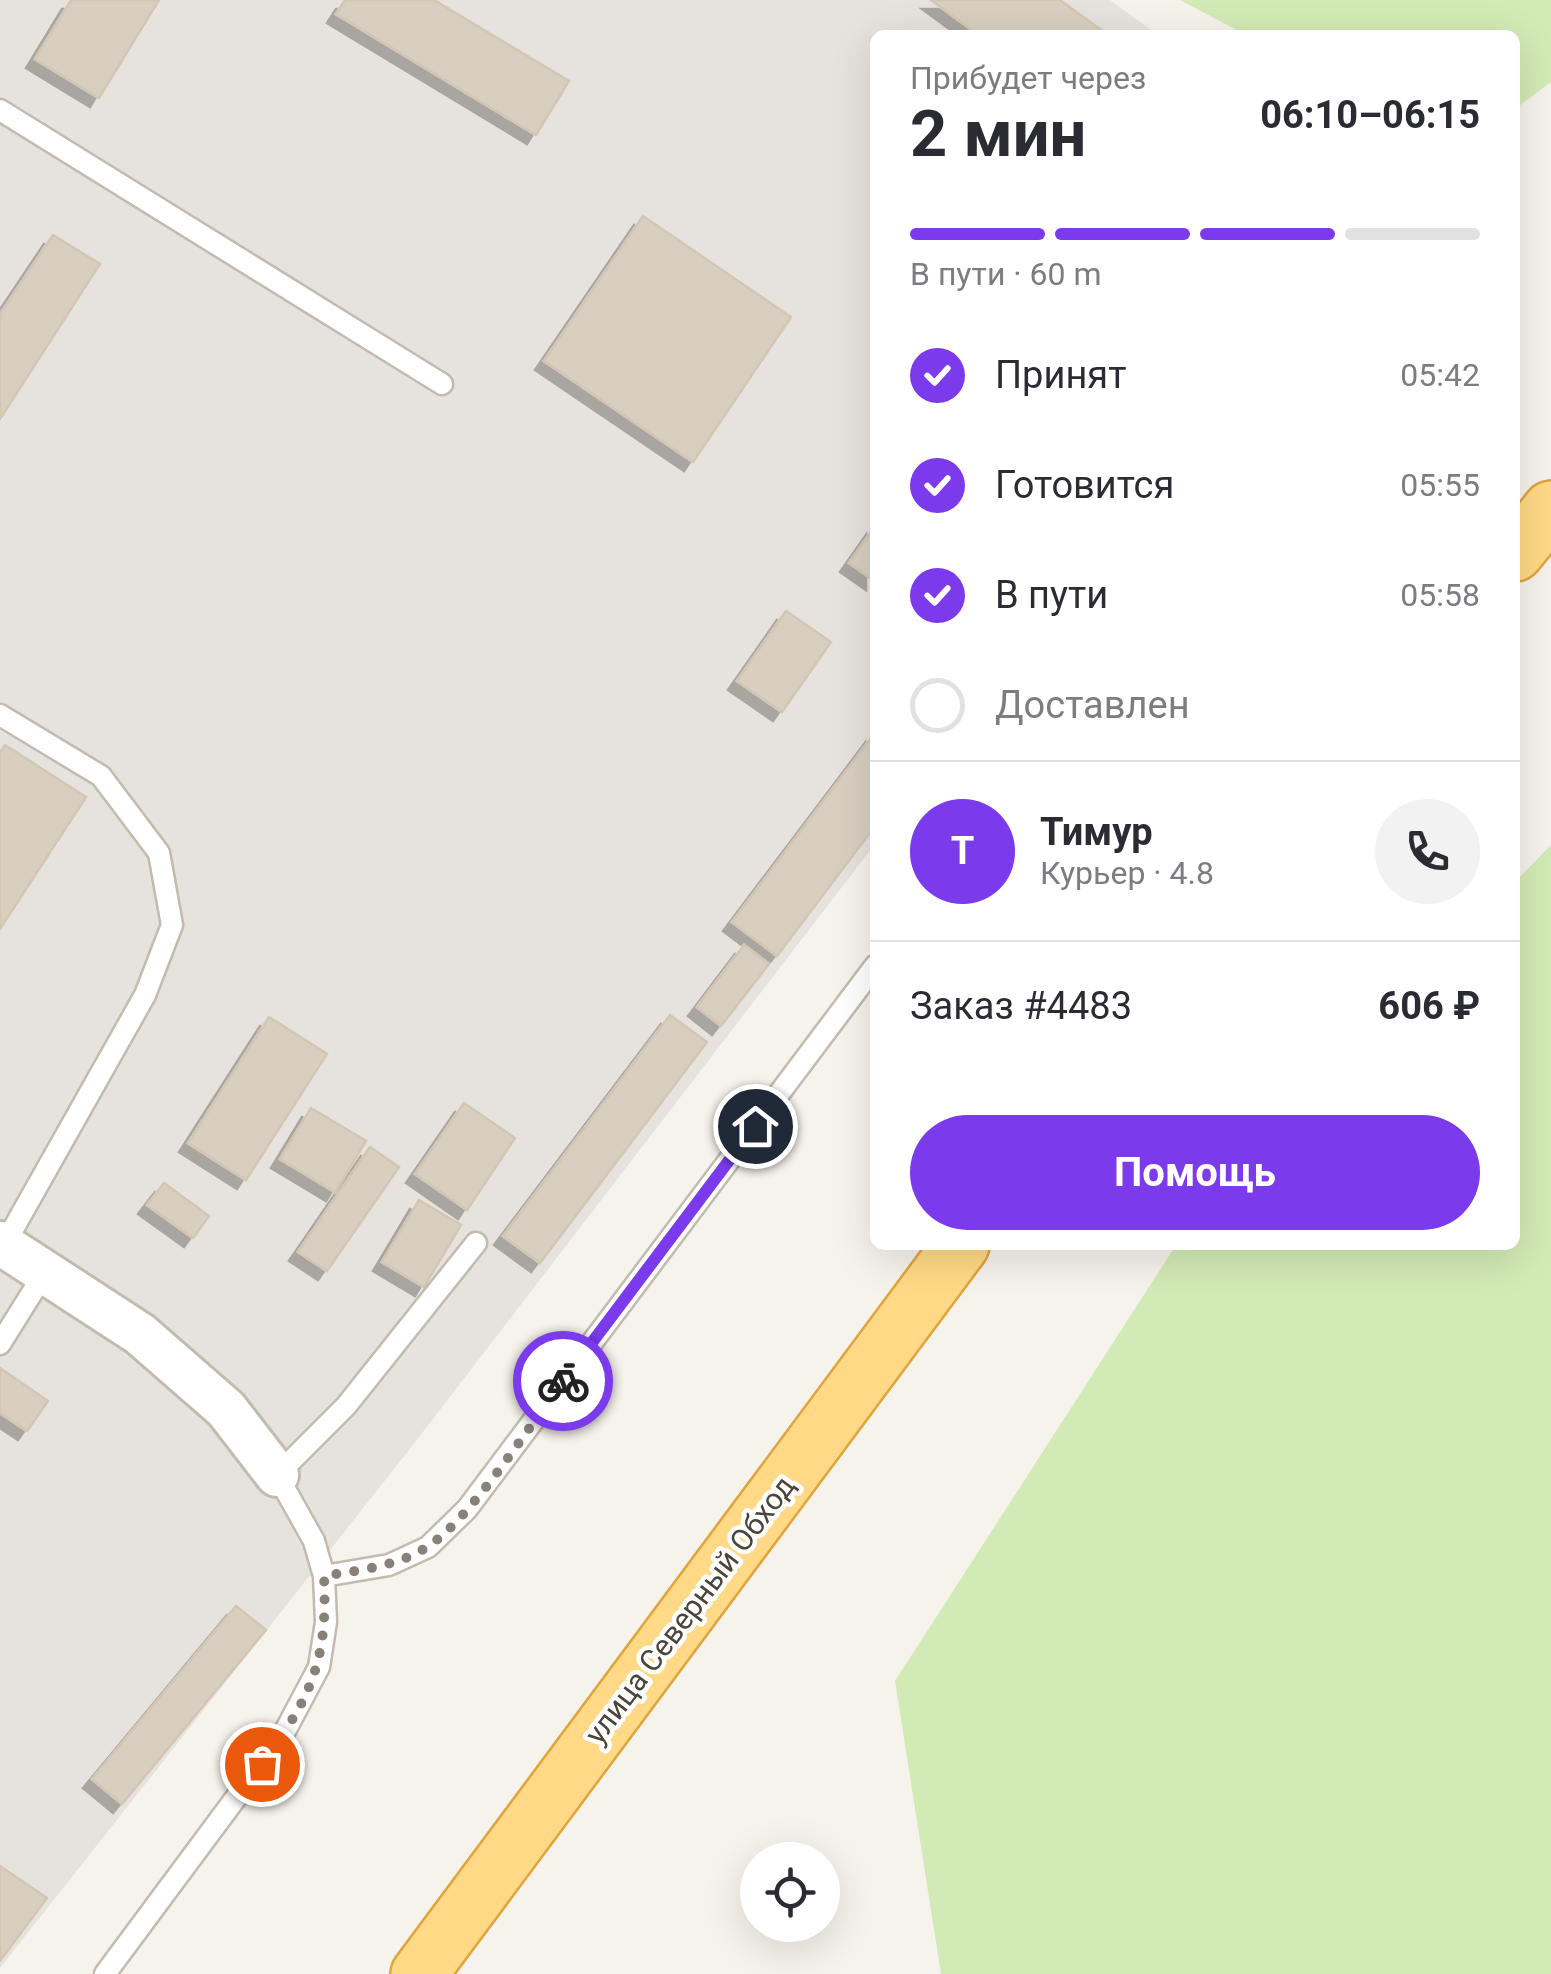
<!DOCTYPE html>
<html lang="ru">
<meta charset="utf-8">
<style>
:root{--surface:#fff;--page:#f2f2f3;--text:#2b2b33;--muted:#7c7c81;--line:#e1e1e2;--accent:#7c3aed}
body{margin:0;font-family:Roboto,sans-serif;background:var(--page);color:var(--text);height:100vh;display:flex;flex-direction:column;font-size:38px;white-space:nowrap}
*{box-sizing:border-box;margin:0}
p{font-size:32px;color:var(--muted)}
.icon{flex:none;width:55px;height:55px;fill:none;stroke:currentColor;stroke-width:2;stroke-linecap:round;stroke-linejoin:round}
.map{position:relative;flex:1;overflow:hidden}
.side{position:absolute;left:870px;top:30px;width:650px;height:1220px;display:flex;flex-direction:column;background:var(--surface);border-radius:15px;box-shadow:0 10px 40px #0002}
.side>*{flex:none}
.controls{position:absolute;left:740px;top:1842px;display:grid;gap:20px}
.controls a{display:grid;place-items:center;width:100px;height:100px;border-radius:50%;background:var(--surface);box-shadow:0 10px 40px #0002;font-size:50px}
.pin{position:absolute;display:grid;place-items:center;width:85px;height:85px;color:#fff;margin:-42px;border:5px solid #fff;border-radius:50%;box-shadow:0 2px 10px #0007}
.courier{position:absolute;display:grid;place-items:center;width:100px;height:100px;margin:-50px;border:8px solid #7c3aed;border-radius:50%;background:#fff;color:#222;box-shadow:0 2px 12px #0007}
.overview em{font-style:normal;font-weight:700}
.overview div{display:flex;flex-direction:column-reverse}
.overview{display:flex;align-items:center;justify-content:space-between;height:170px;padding:0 40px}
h1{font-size:65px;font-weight:700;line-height:75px}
.bar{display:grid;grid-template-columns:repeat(4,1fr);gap:15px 10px;align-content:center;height:120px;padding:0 40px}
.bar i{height:12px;border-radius:8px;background:var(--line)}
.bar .current{background:var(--accent)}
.bar p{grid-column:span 4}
.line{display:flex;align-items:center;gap:25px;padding:0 40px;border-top:2px solid var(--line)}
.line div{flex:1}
.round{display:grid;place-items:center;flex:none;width:105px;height:105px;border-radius:52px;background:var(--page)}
ol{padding:0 40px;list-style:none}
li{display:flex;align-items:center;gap:30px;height:110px}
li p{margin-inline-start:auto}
li .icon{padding:10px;border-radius:50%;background:var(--accent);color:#fff;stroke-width:4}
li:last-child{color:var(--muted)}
li i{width:55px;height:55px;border:5px solid var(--line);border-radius:50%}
.button{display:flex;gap:20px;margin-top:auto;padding:20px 40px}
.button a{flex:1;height:115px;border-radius:60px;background:var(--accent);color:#fff;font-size:40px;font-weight:700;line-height:115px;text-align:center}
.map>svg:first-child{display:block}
.industrial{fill:#e6e2dd}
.green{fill:#d2eab5}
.building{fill:#d8cfc1;stroke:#d3c7b4;stroke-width:2.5;filter:url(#shadow)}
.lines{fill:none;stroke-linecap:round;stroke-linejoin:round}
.service-casing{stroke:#c2bbae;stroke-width:25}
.minor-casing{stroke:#c2bbae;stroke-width:48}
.trunk-casing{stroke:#e0a43c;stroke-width:60}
.service{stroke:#fff;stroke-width:20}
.minor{stroke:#fff;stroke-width:42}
.trunk{stroke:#ffd985;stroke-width:55}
.done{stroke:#878178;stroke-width:10;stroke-dasharray:0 18}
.route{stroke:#7c3aed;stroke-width:12}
.labels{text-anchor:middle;stroke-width:9;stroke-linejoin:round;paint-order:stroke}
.street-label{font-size:30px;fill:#4b4439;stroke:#fff}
</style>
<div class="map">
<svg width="1551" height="1974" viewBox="0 0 1551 1974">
<defs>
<filter id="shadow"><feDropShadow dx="-9" dy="9" stdDeviation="0" flood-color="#0004"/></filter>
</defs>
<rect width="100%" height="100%" fill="#f6f3ec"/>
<path class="industrial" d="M0,0H1110L1158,35H875V844L409,1450L0,1968Z"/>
<path class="green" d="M1180,0H1551V82L1515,109V35H1246Z
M1551,845V1974H941L895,1681L1176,1245H1515V882Z"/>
<path class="building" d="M71,0H159L99,98L35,59Z
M345,0H434L569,81L536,135L336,14Z
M931,0H1060L1108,35H979Z
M643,216L791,317L693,462L544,361Z
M53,235L100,264L0,419V314Z
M875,526V581L849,563Z
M786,611L831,642L782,712L737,681Z
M874,734L875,826L777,956L732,922Z
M5,745L86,797L0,929V752Z
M744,945L769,964L721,1026L697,1007Z
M670,1015L707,1042L540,1263L503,1236Z
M269,1017L327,1054L246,1180L188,1143Z
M464,1103L515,1138L467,1210L415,1174Z
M311,1108L366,1141L335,1192L280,1159Z
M370,1147L399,1167L327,1271L298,1252Z
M164,1183L209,1216L193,1238L147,1205Z
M419,1200L461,1225L424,1287L382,1262Z
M0,1368L48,1401L27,1431L0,1413Z
M236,1606L266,1630L122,1804L92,1779Z
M0,1866L47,1898L0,1961Z"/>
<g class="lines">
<g class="service-casing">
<path id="service" d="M0,110L442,384
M0,715L101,776L159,853L172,925L145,995L4,1245
M0,1344L45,1272
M324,1576L389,1565L428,1547L467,1509L875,966
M105,1974L284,1733L319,1667L326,1622L324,1576L314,1541L277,1475L346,1406L476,1243"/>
</g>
<g class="minor-casing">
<path id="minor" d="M0,1243L140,1334L226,1409L277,1475"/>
</g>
<g class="trunk-casing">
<path id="trunk" d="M1515,553L1551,509
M419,1974L961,1245"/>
</g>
<use href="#service" class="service"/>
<use href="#minor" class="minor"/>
<use href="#trunk" class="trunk"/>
</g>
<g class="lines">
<path class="done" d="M262,1764C312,1696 328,1660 324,1576C359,1570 396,1567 427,1547C470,1520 530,1425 563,1381"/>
<path class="route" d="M563,1381L755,1126"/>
</g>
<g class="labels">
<g class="street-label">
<text transform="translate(690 1610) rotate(-53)" y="10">улица Северный Обход</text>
</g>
</g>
</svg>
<div class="controls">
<a><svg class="icon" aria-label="locate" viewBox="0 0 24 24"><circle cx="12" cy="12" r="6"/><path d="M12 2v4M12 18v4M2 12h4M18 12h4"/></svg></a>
</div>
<div class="pin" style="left:262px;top:1764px;background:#ea580c"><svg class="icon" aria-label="bag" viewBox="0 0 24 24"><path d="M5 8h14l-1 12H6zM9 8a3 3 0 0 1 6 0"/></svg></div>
<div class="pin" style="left:755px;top:1126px;background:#1f2937"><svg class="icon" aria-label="home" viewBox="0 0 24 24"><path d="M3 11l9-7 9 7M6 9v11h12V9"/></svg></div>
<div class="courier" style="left:563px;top:1381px"><svg class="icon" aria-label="bike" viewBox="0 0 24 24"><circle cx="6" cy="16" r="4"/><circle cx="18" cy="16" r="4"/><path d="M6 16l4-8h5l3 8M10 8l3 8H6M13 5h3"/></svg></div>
<section class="side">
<div class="overview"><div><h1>2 мин</h1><p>Прибудет через</p></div><em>06:10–06:15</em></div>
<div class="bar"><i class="current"></i><i class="current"></i><i class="current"></i><i></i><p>В пути · 60 m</p></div>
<ol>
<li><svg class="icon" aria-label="check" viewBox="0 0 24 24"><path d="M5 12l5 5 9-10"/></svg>Принят<p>05:42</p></li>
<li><svg class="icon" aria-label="check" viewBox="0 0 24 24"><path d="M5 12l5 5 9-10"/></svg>Готовится<p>05:55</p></li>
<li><svg class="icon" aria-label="check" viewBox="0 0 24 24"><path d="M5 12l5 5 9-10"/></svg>В пути<p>05:58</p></li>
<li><i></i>Доставлен</li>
</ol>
<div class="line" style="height:180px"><b class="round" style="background:var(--accent);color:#fff">Т</b><div><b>Тимур</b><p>Курьер · 4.8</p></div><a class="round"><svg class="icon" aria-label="phone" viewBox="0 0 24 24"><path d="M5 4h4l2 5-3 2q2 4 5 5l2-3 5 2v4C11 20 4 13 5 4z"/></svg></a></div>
<div class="line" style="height:130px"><div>Заказ #4483</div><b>606 ₽</b></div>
<div class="button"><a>Помощь</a></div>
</section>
</div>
